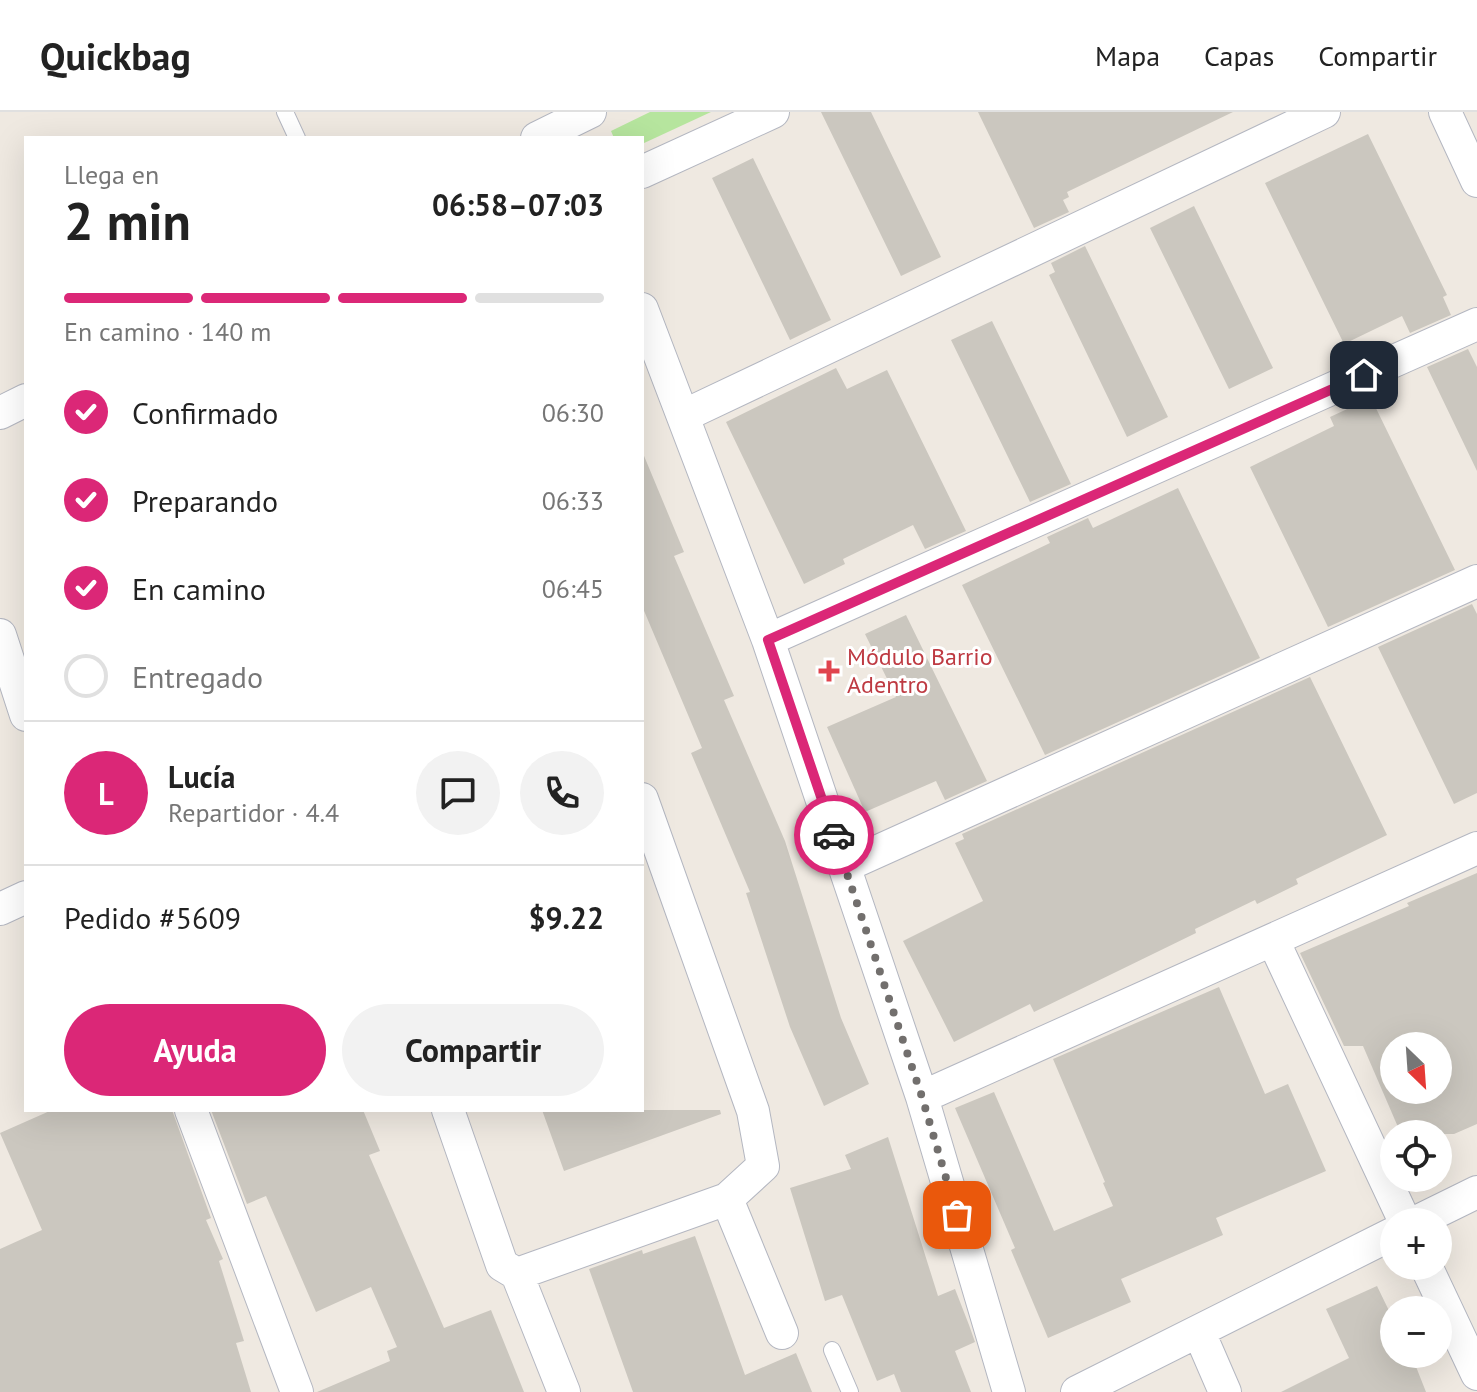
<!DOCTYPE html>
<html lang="es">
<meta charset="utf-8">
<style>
:root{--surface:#fff;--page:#f2f2f2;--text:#222;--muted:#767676;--line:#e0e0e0;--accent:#db2777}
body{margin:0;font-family:"PT Sans",sans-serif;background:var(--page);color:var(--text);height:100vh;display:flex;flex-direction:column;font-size:30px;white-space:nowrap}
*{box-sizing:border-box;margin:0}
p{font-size:26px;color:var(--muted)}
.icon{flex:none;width:44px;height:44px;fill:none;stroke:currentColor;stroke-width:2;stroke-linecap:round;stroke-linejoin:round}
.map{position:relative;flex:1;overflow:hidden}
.panel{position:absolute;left:24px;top:24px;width:620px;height:976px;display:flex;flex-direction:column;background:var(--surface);border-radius:0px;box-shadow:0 8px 32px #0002}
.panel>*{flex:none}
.needle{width:52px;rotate:155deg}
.controls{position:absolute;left:1380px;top:920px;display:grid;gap:16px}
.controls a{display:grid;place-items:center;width:72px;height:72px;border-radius:50%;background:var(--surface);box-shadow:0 8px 32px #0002;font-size:40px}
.pin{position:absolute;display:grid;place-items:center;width:68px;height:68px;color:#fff;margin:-34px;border-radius:16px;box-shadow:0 4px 12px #0006}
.courier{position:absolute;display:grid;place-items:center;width:80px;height:80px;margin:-40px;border:6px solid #db2777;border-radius:50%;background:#fff;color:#222;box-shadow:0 2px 10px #0007}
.head em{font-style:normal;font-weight:700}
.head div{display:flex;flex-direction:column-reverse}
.head{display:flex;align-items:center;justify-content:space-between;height:136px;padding:0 40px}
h1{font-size:52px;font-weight:700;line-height:60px}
.bar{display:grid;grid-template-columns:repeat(4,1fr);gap:12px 8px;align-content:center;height:96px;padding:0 40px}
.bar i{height:10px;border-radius:6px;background:var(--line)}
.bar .active{background:var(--accent)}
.bar p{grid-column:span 4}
.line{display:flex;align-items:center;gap:20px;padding:0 40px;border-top:2px solid var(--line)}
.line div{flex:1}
.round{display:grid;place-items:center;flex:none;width:84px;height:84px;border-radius:42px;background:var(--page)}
ol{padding:0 40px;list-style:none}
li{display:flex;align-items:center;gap:24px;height:88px}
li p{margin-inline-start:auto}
li .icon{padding:8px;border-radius:50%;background:var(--accent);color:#fff;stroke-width:4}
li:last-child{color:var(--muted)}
li i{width:44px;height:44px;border:4px solid var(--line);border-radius:50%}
.cta{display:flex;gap:16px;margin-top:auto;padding:16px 40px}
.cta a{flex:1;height:92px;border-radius:48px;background:var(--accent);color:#fff;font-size:32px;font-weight:700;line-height:92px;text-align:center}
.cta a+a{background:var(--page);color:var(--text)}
header{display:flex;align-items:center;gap:48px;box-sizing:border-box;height:112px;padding:0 40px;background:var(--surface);border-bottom:2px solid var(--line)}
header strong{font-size:38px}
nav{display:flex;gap:44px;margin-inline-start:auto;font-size:28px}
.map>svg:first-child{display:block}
.green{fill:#b6e59e}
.building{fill:#cbc7bf;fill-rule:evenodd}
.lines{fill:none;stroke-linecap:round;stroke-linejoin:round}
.service-casing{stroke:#b4b7c1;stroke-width:18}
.minor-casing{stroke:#b4b7c1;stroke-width:34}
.service{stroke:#fff;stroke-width:16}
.minor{stroke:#fff;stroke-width:32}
.done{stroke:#726f6d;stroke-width:8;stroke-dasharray:0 14.4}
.route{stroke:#db2777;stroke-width:10}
.health-dot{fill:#e0444e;stroke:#fff;stroke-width:3}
.labels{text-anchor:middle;stroke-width:6;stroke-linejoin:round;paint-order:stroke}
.health-label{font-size:24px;fill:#be3a42;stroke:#fff;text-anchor:start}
</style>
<header>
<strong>Quickbag</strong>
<nav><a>Mapa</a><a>Capas</a><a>Compartir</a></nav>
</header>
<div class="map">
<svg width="1477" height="1280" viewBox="0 0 1477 1280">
<rect width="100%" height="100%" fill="#efe9e1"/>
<path class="green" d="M650,0H711L642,32V26H614L611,19Z"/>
<path class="building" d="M821,0H871L941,145L901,164Z
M978,0H1233L1067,80L1069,85L1063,88L1069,100L1034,116Z
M1368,22L1447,183L1443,185L1451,203L1410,221L1402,204L1344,232L1265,71Z
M753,46L831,208L790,228L712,66Z
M1194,94L1273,256L1229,277L1150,116Z
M1085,134L1168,305L1127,325L1049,163L1055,160L1051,151Z
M992,209L1071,372L1030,390L951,228Z
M1468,237L1477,255V359L1427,255Z
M836,256L847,277L887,258L966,419L925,437L913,413L843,447L845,452L804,472L726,310Z
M1371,286L1455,458L1328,515L1250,355L1334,314L1330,305Z
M642,339L684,440L674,444L734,584L724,588L785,729L841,906L869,972L824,994L790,915L746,781L750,780L691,641L702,636L642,494Z
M1178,376L1260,546L1045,643L962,473L1050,431L1047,425L1088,406L1093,416Z
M1472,492L1477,502V681L1454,692L1378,535Z
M906,503L987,669L945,688L936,669L865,700L827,615L896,585L865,522Z
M1310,565L1387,723L1296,767L1298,772L1257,792L1255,788L1195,817L1196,821L1034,900L1030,892L954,930L903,829L983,789L955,731L964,727L962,722Z
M1477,761V1012L1454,1022H1401L1363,934H1344L1300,841L1409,794L1407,791ZM1394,934H1438V978H1394Z
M1219,875L1265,982L1288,972L1326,1059L1216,1106L1223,1123L1121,1167L1131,1190L1048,1226L1011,1138L1015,1136L955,996L994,980L1054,1119L1113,1094L1103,1071L1105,1070L1053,947Z
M52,998H172L211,1106L206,1108L223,1147L219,1149L244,1229L236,1231L251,1280H0V1137L42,1118L0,1021Z
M211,998H363L380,1039L369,1043L444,1216L491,1198L524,1280H317L390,1249L387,1239L397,1235L371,1175L316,1200L266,1084L247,1092Z
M542,998H720L721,1002L564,1059Z
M888,1025L938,1184L955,1177L969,1213L975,1230L955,1239L971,1280H901L894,1262L877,1269L842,1183L825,1189L790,1076L851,1057L845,1043Z
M695,1124L745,1263L796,1241L812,1280H633L589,1157L642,1138L643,1142Z
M1377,1174L1394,1209V1242H1411L1426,1280H1281L1349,1246L1326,1197Z"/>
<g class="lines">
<g class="service-casing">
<path id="service" d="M285,0L297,26
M832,1238L850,1280"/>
</g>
<g class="minor-casing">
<path id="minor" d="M1445,0L1477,69
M537,26L590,0
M642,60L773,0
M642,197L768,528L922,985L1009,1280
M0,301L26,288
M683,304L1324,0
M0,523L26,603
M768,528L1477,212
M845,754L1477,469
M0,797L26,785
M1273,828L1405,1110
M922,985L1477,736
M191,998L297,1280
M448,998L502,1153L517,1162L727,1087L763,1054L753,999L642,687
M727,1087L782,1221
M1416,1110L1477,1080
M1426,1154L1477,1262
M517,1162L564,1280
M1199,1220L1225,1280
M1077,1280L1394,1121"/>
</g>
<use href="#service" class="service"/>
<use href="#minor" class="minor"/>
</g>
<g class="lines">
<path class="done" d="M834,723L922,985L957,1103"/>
<path class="route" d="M834,723L768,528L1364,263"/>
</g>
<path class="health-dot" d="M825 547h8v8h8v8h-8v8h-8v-8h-8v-8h8z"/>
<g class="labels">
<g class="health-label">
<text x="847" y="553">Módulo Barrio<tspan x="847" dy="28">Adentro</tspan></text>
</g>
</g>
</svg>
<div class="controls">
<a><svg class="needle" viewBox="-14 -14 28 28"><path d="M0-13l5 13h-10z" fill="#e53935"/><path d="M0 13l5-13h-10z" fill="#767676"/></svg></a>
<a><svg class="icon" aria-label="locate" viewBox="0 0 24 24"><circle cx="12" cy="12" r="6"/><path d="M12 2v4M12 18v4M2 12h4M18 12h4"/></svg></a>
<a>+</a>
<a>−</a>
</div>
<div class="pin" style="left:957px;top:1103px;background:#ea580c"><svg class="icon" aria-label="bag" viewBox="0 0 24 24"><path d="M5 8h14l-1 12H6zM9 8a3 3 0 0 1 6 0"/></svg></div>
<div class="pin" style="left:1364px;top:263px;background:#1f2937"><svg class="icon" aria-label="home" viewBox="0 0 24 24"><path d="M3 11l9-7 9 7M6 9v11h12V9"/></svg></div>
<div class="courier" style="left:834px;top:723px"><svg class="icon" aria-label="car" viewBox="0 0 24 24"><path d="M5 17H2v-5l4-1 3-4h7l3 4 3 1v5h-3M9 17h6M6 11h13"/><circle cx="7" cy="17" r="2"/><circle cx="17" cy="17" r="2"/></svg></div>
<section class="panel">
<div class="head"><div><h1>2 min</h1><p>Llega en</p></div><em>06:58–07:03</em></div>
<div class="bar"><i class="active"></i><i class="active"></i><i class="active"></i><i></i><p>En camino · 140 m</p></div>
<ol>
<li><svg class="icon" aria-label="check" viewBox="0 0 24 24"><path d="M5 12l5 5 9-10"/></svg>Confirmado<p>06:30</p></li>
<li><svg class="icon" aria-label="check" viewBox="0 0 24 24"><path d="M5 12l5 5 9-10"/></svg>Preparando<p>06:33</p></li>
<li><svg class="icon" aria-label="check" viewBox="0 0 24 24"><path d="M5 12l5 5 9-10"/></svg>En camino<p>06:45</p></li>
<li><i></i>Entregado</li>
</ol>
<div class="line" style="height:144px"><b class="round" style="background:var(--accent);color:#fff">L</b><div><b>Lucía</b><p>Repartidor · 4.4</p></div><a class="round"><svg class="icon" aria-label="chat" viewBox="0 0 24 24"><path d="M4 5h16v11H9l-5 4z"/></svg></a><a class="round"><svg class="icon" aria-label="phone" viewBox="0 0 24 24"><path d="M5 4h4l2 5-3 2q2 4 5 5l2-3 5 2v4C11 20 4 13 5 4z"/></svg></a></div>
<div class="line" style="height:104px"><div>Pedido #5609</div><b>$9.22</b></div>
<div class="cta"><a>Ayuda</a><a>Compartir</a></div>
</section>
</div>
